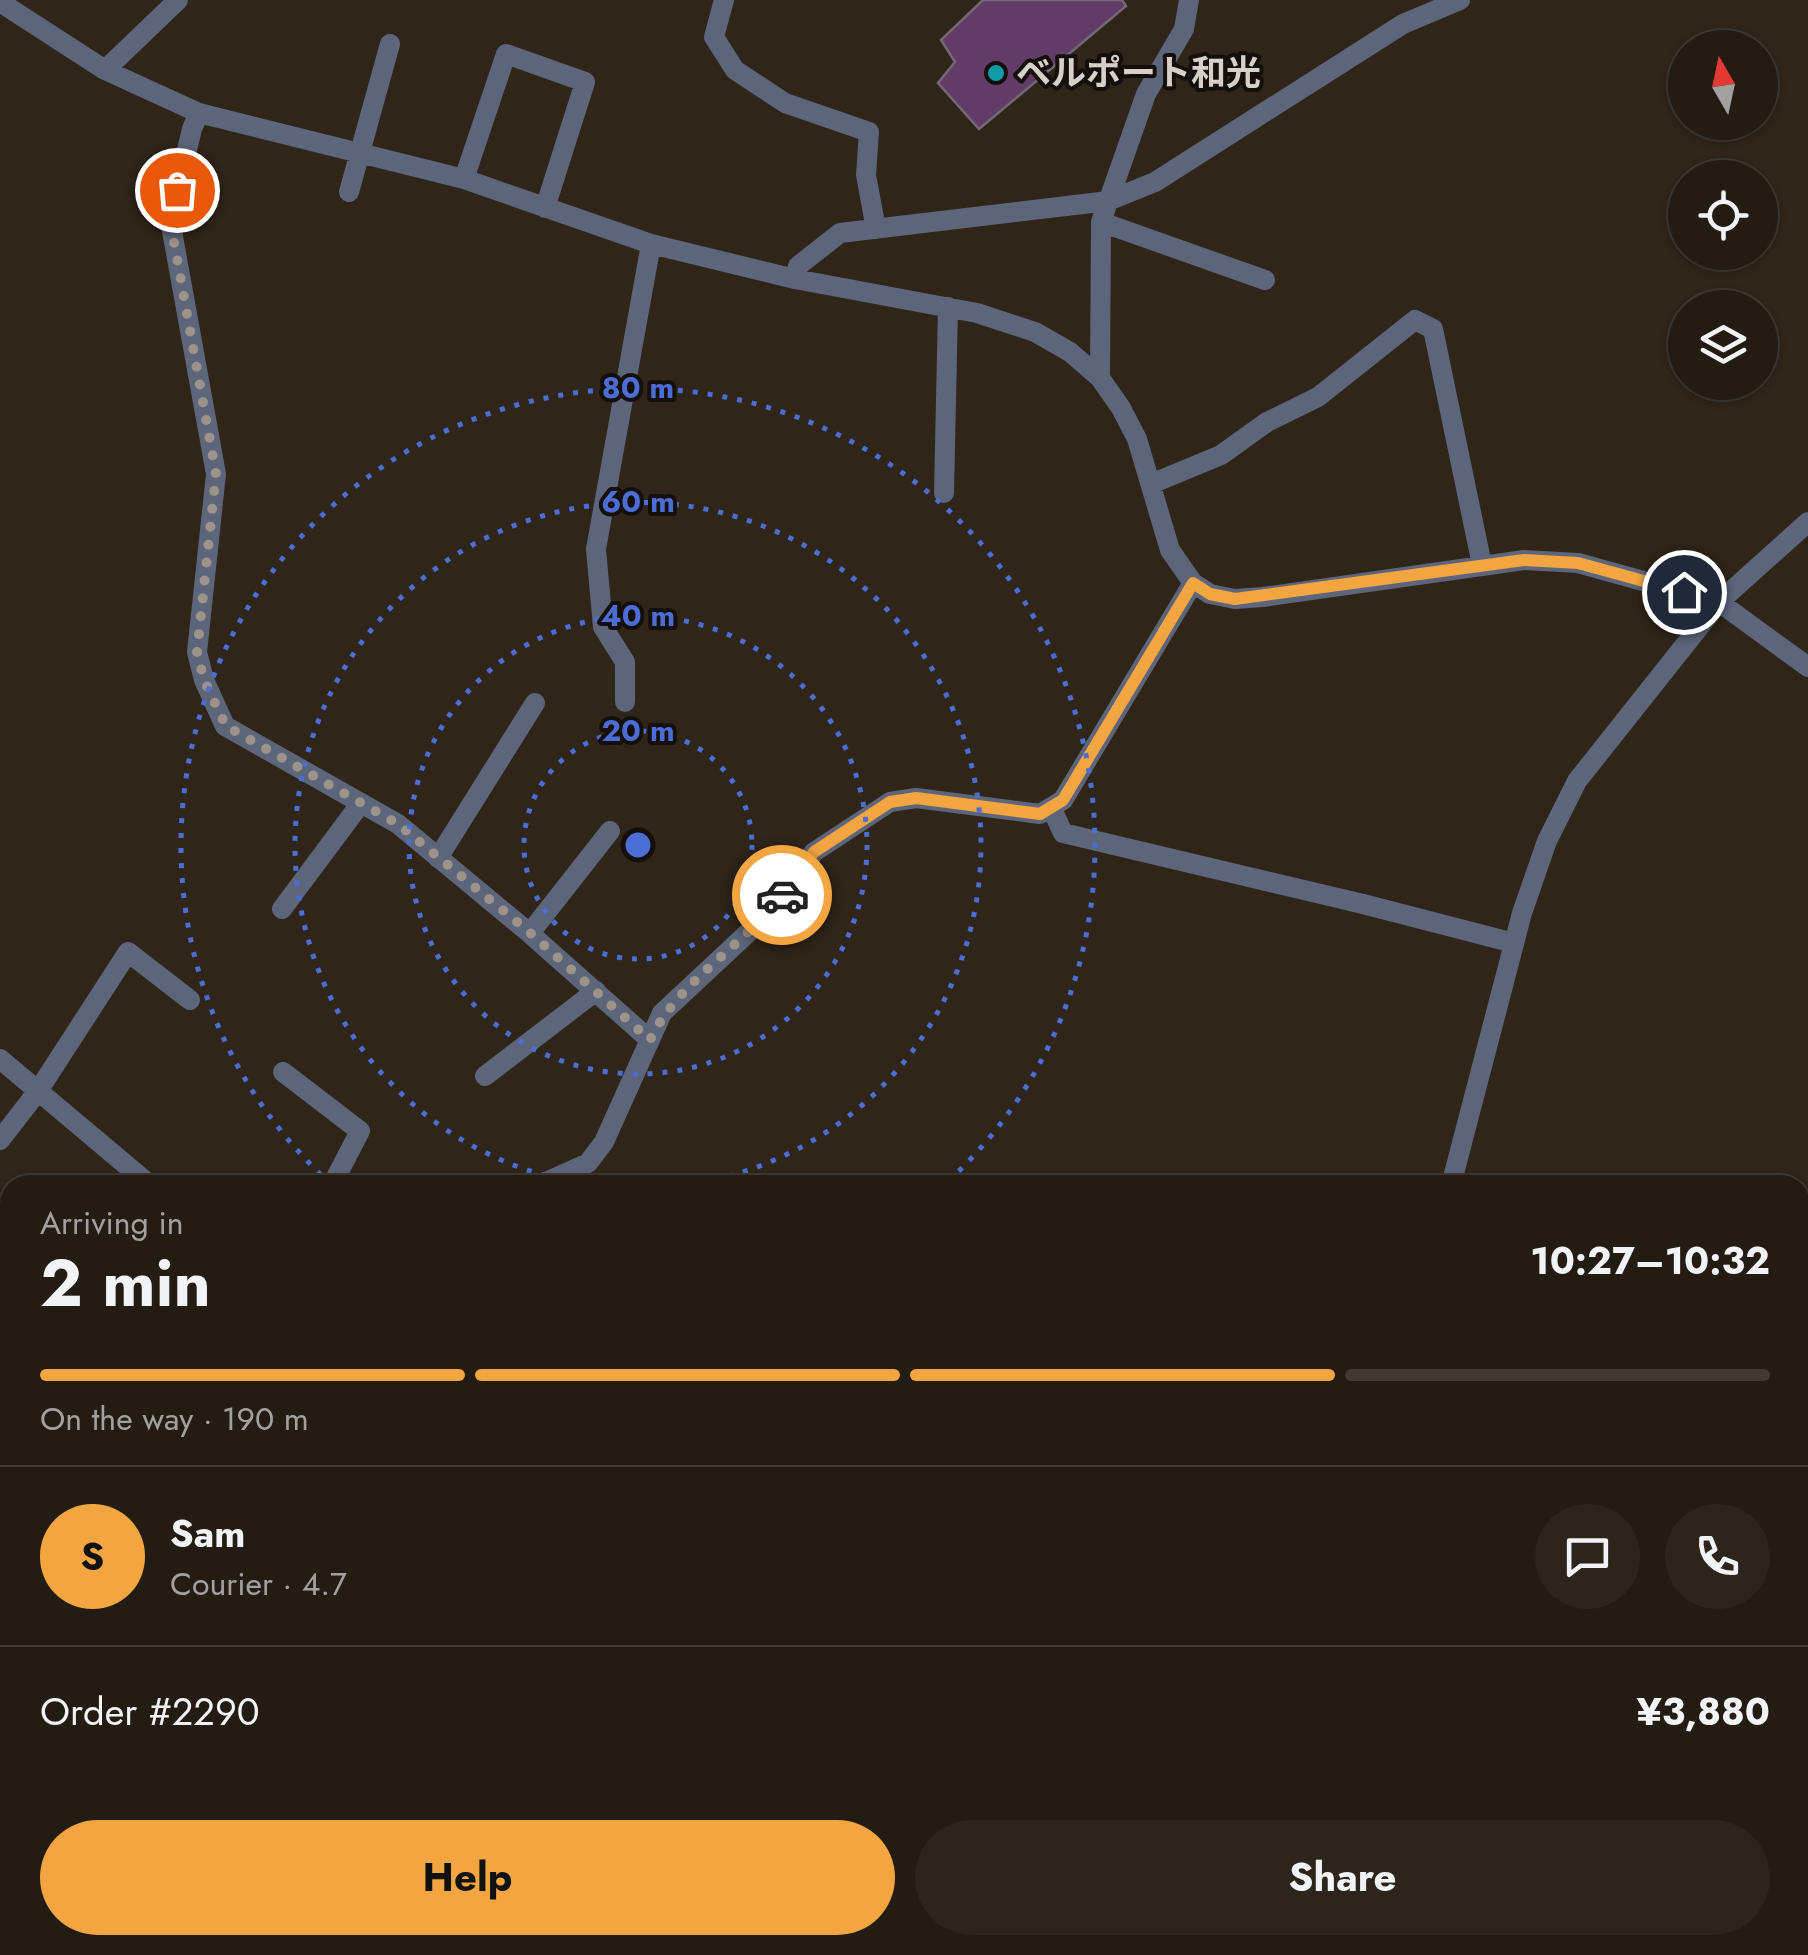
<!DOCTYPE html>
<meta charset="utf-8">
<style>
:root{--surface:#231c13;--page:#2b251c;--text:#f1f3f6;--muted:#a3a1a0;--line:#403a33;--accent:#f2a541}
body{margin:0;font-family:Jost,"Noto Sans JP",sans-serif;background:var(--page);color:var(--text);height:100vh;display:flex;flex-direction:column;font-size:38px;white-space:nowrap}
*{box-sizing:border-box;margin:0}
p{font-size:32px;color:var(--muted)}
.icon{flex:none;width:55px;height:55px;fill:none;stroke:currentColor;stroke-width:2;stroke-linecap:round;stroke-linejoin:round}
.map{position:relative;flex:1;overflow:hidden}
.drawer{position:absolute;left:0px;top:1175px;width:1810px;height:780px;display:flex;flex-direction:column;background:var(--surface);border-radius:30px 30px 0 0;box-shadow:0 2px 8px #0004,0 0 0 2px var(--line)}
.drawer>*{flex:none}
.needle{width:65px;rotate:351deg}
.controls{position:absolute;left:1668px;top:30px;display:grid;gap:20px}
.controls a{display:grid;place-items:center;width:110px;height:110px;border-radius:50%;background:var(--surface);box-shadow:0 2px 8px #0004,0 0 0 2px var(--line);font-size:50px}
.pin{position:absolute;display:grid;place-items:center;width:85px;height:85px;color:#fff;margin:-42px;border:5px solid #fff;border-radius:50%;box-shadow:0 2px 10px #0007}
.courier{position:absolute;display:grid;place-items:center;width:100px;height:100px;margin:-50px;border:8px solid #f2a541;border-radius:50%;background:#fff;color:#222;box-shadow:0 2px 12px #0007}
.overview em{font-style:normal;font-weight:700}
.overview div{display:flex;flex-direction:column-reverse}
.overview{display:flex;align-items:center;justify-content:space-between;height:170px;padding:0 40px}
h1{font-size:65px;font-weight:700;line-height:75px}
.bar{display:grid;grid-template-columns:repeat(4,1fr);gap:15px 10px;align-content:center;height:120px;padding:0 40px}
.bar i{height:12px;border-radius:8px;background:var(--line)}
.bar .active{background:var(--accent)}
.bar p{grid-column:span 4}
.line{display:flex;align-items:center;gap:25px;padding:0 40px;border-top:2px solid var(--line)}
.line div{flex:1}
.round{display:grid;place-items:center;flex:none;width:105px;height:105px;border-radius:52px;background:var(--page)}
.button{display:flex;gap:20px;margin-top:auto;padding:20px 40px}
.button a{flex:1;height:115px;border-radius:60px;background:var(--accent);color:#111;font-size:40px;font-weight:700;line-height:115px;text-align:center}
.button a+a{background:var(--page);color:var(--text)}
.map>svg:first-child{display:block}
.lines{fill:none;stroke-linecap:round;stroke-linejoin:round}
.stream{stroke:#558281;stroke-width:11}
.building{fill:#613c67;stroke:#746876;stroke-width:2.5}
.lane{stroke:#5d657b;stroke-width:20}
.street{stroke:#5d657b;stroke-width:20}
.secondary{stroke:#7c87ab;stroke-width:20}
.done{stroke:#9c948b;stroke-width:10;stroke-dasharray:0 18}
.route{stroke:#f2a541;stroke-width:12}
.ring{fill:none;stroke:#4c6ed4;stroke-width:5;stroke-dasharray:5 10}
.culture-dot{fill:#0f9aa8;stroke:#140f0a;stroke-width:4}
.labels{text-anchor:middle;stroke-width:8;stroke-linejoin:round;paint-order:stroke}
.poi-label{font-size:35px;font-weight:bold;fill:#d7d0c9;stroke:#140f0a;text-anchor:start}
.centre{fill:#4c6ed4;stroke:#140f0a;stroke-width:5}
.ring-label{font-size:30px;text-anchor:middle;font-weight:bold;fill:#4c6ed4;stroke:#140f0a;stroke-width:8;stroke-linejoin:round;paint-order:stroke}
</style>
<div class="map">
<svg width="1808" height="1955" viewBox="0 0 1808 1955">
<rect width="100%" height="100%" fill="#2f2519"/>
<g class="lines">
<path class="stream" d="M40,1185L67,1179L94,1185
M0,1205L10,1199
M995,1945L1001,1955"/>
</g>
<path class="building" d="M983,0H1122L1126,6L979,129L938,83L955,62L941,40Z"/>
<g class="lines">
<path class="lane" d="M438,858L535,703
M1363,904L1514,943
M282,909L361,803
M530,933L610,831
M283,1072L360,1131L332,1185
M485,1076L596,991
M785,1945L796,1952L794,1955
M640,1955L646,1945"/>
<path class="street" d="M724,0L714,37L735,70L785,103L869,132L866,175L876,229
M0,2L105,70L199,113L464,179L651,244L795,279L977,313L1035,332L1070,352L1100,378L1121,408L1137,439L1170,550L1193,583L1210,594L1235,599L1263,597L1524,560L1578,563L1719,602L1808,667
M105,70L178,0
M199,113L192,129L170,220L216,474L197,652L204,680L225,726L398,824L527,931L650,1040
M464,179L506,54L585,82L545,208
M349,192L390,44
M1101,222L1265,280
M795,279L798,266L840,233L1108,201L1155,182L1403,24L1460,0
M1100,378L1101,222L1146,94L1184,29L1189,0
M1151,484L1221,455L1267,422L1318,397L1415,320L1433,329L1482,565
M944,493L948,307
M625,702V662L603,627L596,549L651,244
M1051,807L1063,833L1363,904
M0,1059L150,1185
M0,1140L38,1091L128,952L190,1000
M539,1185L588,1163L604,1142L662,1013L767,915L814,852L890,802L916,798L1040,814L1063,800L1193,583
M1451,1185L1522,913L1547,841L1577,781L1719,602L1808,522
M0,1502H10
M0,1920L10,1924
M62,1945L87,1955
M964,1945L970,1955
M1381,1945L1384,1955
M1563,1955L1565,1945"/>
<path class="secondary" d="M0,1749H10
M355,1955V1945"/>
</g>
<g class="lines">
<path class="done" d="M177,190L170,220L216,474L197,652L204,680L226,726L398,824L528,931L650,1040C678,981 743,947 782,895"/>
<path class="route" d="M782,895L814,852L890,802L916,798L1040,814L1063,800L1193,583L1210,594L1235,599L1524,560L1578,563L1684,592"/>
</g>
<g class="ring">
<circle cx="638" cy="845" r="114"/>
<circle cx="638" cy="845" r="229"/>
<path d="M590 1185A343 343 0 1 1 686 1185"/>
<path d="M332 1185A457 457 0 1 1 944 1185"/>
</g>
<circle class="culture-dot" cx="996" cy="73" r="10"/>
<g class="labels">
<g class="poi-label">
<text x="1016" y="85">ベルポート和光</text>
</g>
</g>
<circle cx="638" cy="845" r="15" class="centre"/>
<g class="ring-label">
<text x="638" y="398">80 m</text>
<text x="638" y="512">60 m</text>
<text x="638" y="626">40 m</text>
<text x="638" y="741">20 m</text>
</g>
</svg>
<div class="controls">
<a><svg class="needle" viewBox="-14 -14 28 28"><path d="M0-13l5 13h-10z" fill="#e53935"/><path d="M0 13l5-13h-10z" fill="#a3a1a0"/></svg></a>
<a><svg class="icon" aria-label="locate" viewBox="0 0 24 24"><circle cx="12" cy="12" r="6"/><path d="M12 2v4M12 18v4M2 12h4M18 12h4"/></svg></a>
<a><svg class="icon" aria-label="layers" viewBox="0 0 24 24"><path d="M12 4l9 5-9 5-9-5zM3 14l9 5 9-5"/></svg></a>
</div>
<div class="pin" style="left:177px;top:190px;background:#ea580c"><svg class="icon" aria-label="bag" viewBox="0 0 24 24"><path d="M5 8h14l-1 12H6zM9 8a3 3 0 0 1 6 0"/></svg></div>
<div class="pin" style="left:1684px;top:592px;background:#1f2937"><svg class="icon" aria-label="home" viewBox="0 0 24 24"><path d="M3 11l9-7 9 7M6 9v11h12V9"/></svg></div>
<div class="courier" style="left:782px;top:895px"><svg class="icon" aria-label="car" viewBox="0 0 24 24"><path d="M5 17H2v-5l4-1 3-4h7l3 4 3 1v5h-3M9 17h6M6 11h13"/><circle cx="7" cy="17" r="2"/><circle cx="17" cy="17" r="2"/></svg></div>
<section class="drawer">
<div class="overview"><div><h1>2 min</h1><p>Arriving in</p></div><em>10:27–10:32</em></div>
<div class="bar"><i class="active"></i><i class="active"></i><i class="active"></i><i></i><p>On the way · 190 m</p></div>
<div class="line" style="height:180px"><b class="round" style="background:var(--accent);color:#111">S</b><div><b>Sam</b><p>Courier · 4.7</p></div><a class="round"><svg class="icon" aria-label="chat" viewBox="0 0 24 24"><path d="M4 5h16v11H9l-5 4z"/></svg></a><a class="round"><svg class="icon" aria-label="phone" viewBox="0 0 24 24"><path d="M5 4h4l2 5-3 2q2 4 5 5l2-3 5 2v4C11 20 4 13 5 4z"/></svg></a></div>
<div class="line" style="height:130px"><div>Order #2290</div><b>¥3,880</b></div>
<div class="button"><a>Help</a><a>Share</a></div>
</section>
</div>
